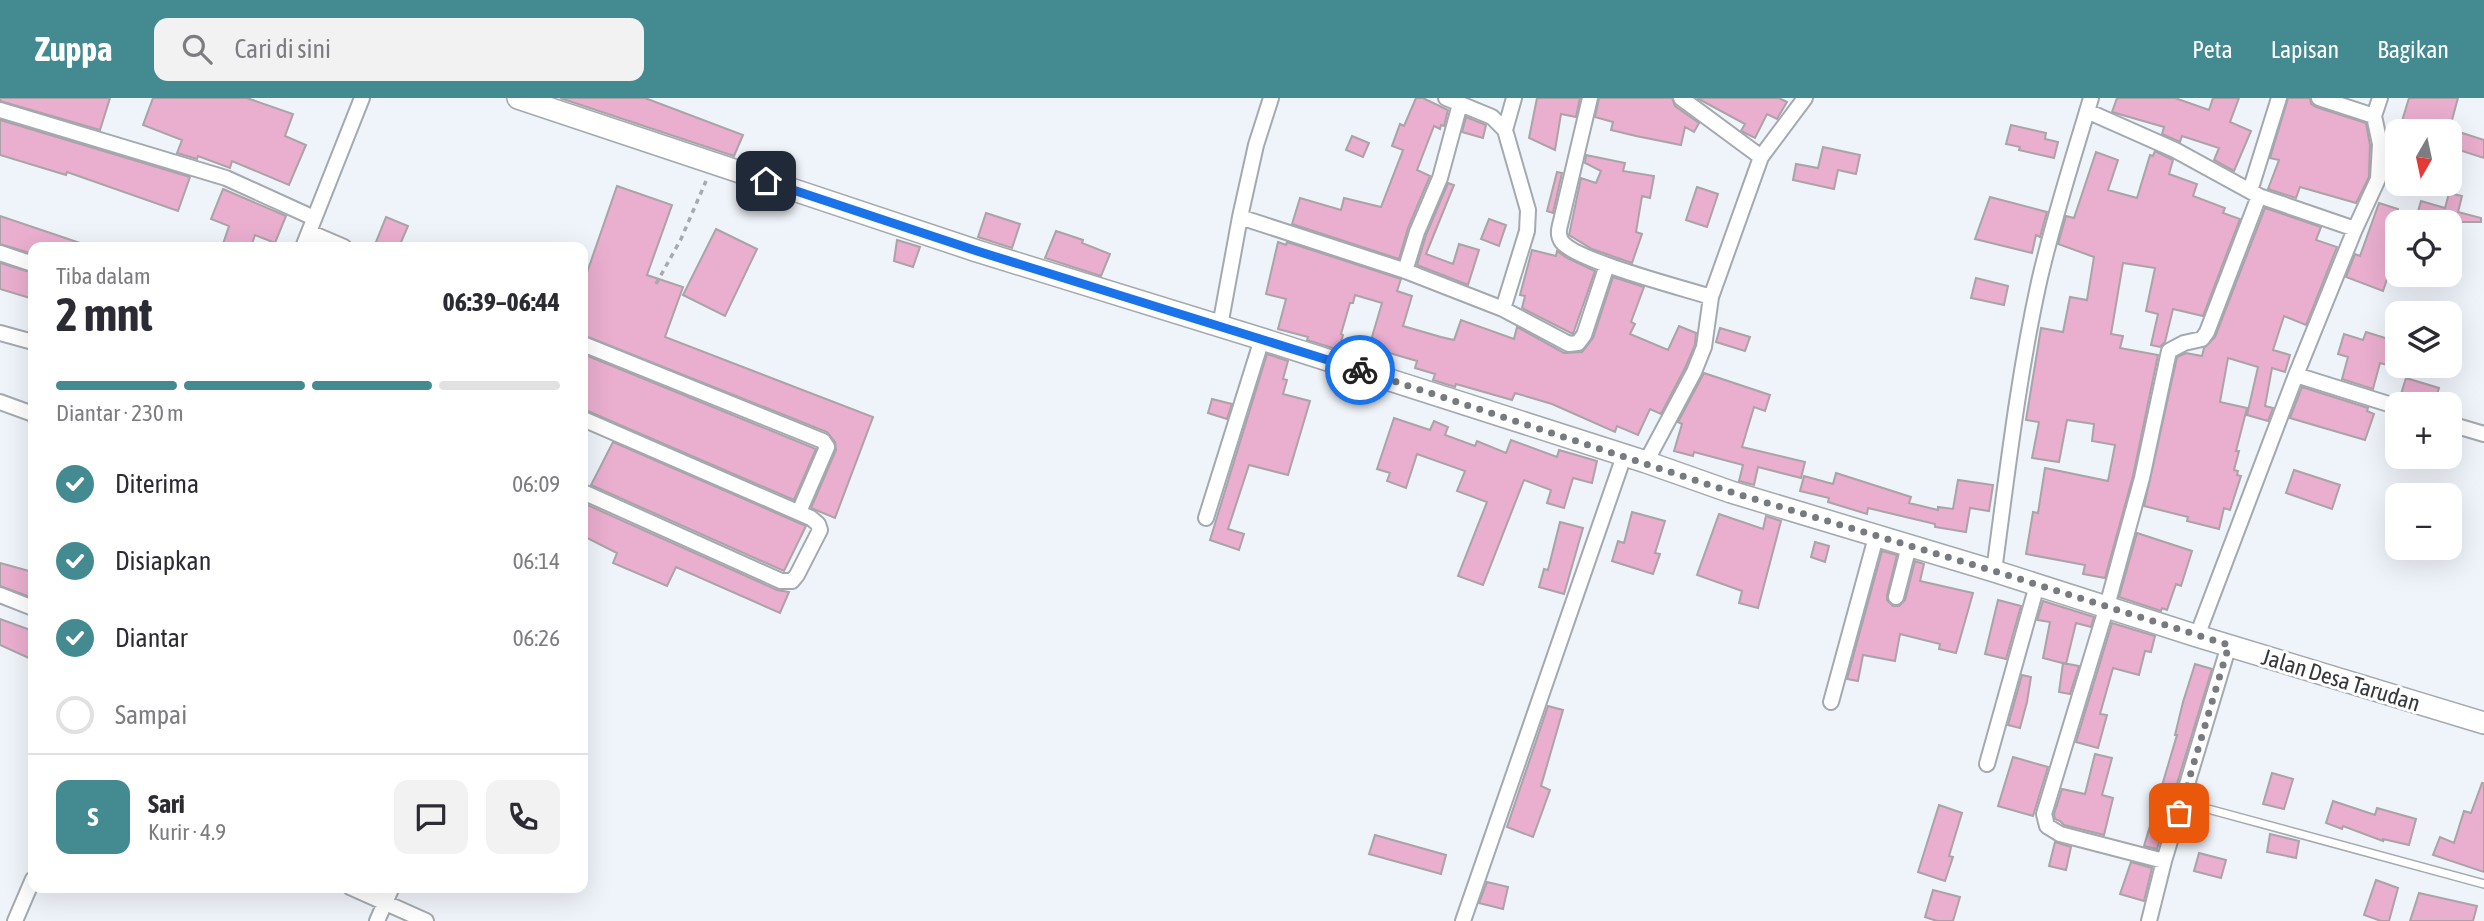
<!DOCTYPE html>
<html lang="id">
<meta charset="utf-8">
<style>
:root{--surface:#fff;--page:#f2f2f3;--text:#2b2b33;--muted:#7c7c81;--line:#e1e1e2;--accent:#448b91}
body{margin:0;font-family:"Asap Condensed",sans-serif;background:var(--page);color:var(--text);height:100vh;display:flex;flex-direction:column;font-size:26px;white-space:nowrap}
*{box-sizing:border-box;margin:0}
p{font-size:23px;color:var(--muted)}
.icon{flex:none;width:38px;height:38px;fill:none;stroke:currentColor;stroke-width:2;stroke-linecap:round;stroke-linejoin:round}
.map{position:relative;flex:1;overflow:hidden}
.sheet{position:absolute;left:28px;top:144px;width:560px;height:651px;display:flex;flex-direction:column;background:var(--surface);border-radius:14px;box-shadow:0 7px 28px #0002}
.sheet>*{flex:none}
.needle{width:46px;rotate:189deg}
.buttons{position:absolute;left:2385px;top:21px;display:grid;gap:14px}
.buttons a{display:grid;place-items:center;width:77px;height:77px;border-radius:14px;background:var(--surface);box-shadow:0 7px 28px #0002;font-size:35px}
.pin{position:absolute;display:grid;place-items:center;width:60px;height:60px;color:#fff;margin:-30px;border-radius:14px;box-shadow:0 4px 10px #0006}
.courier{position:absolute;display:grid;place-items:center;width:70px;height:70px;margin:-35px;border:5px solid #1a73e8;border-radius:50%;background:#fff;color:#222;box-shadow:0 2px 9px #0007}
.head em{font-style:normal;font-weight:700}
.head div{display:flex;flex-direction:column-reverse}
.head{display:flex;align-items:center;justify-content:space-between;height:119px;padding:0 28px}
h1{font-size:46px;font-weight:700;line-height:52px}
.bar{display:grid;grid-template-columns:repeat(4,1fr);gap:10px 7px;align-content:center;height:84px;padding:0 28px}
.bar i{height:9px;border-radius:5px;background:var(--line)}
.bar .on{background:var(--accent)}
.bar p{grid-column:span 4}
.line{display:flex;align-items:center;gap:18px;padding:0 28px;border-top:2px solid var(--line)}
.line div{flex:1}
.round{display:grid;place-items:center;flex:none;width:74px;height:74px;border-radius:14px;background:var(--page)}
ol{padding:0 28px;list-style:none}
li{display:flex;align-items:center;gap:21px;height:77px}
li p{margin-inline-start:auto}
li .icon{padding:7px;border-radius:50%;background:var(--accent);color:#fff;stroke-width:4}
li:last-child{color:var(--muted)}
li i{width:38px;height:38px;border:4px solid var(--line);border-radius:50%}
header{display:flex;align-items:center;gap:42px;box-sizing:border-box;height:98px;padding:0 35px;background:var(--accent);color:#fff}
header strong{font-size:33px}
nav{display:flex;gap:38px;margin-inline-start:auto;font-size:24px}
.search{width:490px;height:63px;background:var(--page);display:flex;align-items:center;gap:18px;box-sizing:border-box;padding:0 24px;border-radius:14px;color:var(--muted);font-size:26px}
.map>svg:first-child{display:block}
.building{fill:#eaaecf;stroke:#aaa3a7;stroke-width:2}
.lines{fill:none;stroke-linecap:round;stroke-linejoin:round}
.lane-casing{stroke:#a4a9af;stroke-width:10}
.street-casing{stroke:#a4a9af;stroke-width:18}
.secondary-casing{stroke:#a4a9af;stroke-width:24}
.path{stroke:#a6aaaf;stroke-width:3.5;stroke-dasharray:5 5;stroke-linecap:butt}
.lane{stroke:#fff;stroke-width:7}
.street{stroke:#fff;stroke-width:14}
.secondary{stroke:#fff;stroke-width:21}
.done{stroke:#777a7e;stroke-width:7;stroke-dasharray:0 12.6}
.route{stroke:#1a73e8;stroke-width:9}
.labels{text-anchor:middle;stroke-width:6;stroke-linejoin:round;paint-order:stroke}
.street-label{font-size:23px;fill:#36383b;stroke:#fff}
</style>
<header>
<strong>Zuppa</strong>
<div class="search"><svg class="icon" aria-label="search" viewBox="0 0 24 24"><circle cx="10" cy="10" r="6"/><path d="M15 15l6 6"/></svg>Cari di sini</div>
<nav><a>Peta</a><a>Lapisan</a><a>Bagikan</a></nav>
</header>
<div class="map">
<svg width="2484" height="823" viewBox="0 0 2484 823">
<rect width="100%" height="100%" fill="#eff4fa"/>
<path class="building" d="M0,0H110L100,32L0,3Z
M153,0H247L293,16L285,38L306,47L289,87L232,63L230,70L198,58L197,61L177,55L182,42L143,27Z
M560,0H645L743,37L734,58Z
M1416,0H1423L1448,12L1444,28L1441,27L1440,31L1434,28L1417,72L1430,78L1408,130L1399,161L1292,126L1300,100L1341,112L1344,100L1381,109L1403,52L1392,48L1400,26L1404,28Z
M1537,0H1580L1576,19L1561,16L1555,52L1529,40Z
M1599,0H1672L1675,8L1699,25L1694,34L1685,29L1681,47L1636,38L1611,32L1613,24L1595,19Z
M1697,0H1779L1787,4L1777,21L1767,16L1755,40L1741,33L1745,26Z
M2117,0H2175L2209,12L2213,0H2239L2230,24L2251,33L2234,73L2214,62L2219,50L2182,38L2180,44L2162,36L2164,29L2112,14Z
M2288,0H2310L2311,6L2316,9L2366,25L2370,47L2369,79L2356,105L2300,89L2296,100L2268,91L2279,62L2270,60Z
M2409,0H2458L2449,33H2399Z
M1466,19L1486,27L1483,40L1462,34Z
M0,22L190,79L178,113L67,74L66,77L0,57Z
M2011,27L2046,35L2045,41L2058,44L2054,60L2019,52L2020,49L2006,46Z
M2450,31L2484,42V60L2450,49Z
M2387,32L2398,35V71L2388,68L2390,46Z
M1352,38L1369,45L1363,59L1346,52Z
M1823,49L1860,57L1856,76L1838,72L1834,91L1793,82L1796,66L1818,70Z
M2155,53L2173,62L2169,76L2197,86L2193,98L2225,110L2223,115L2240,121L2203,218L2173,211L2165,244L2160,249L2151,247L2158,216L2146,213L2155,170L2123,165L2111,236L2123,238L2120,250L2158,257L2133,378L2105,480L2083,476L2085,467L2026,456L2033,414L2038,415L2045,370L2108,383L2115,347L2092,343L2094,326L2067,322L2059,364L2032,360L2039,324L2026,322L2041,230L2063,234L2070,199L2087,202L2094,159L2058,146L2066,118L2074,120L2096,54L2118,62L2108,92L2137,100L2150,57L2153,58Z
M1586,57L1625,65L1623,73L1654,78L1650,100L1642,98L1636,134L1642,136L1632,165L1592,151L1569,137L1581,80L1596,85L1601,73L1585,65Z
M1557,74L1562,75L1553,115L1547,113Z
M1448,85L1454,87L1426,156L1453,166L1459,146L1479,152L1468,187L1417,167L1426,137Z
M617,88L672,107L647,177L683,189L665,239L873,319L835,420L811,410L836,352L835,344L827,334L583,237V186Z
M1697,89L1718,96L1707,129L1686,122Z
M223,91L286,118L275,145L255,137L251,149H222L229,128L211,121Z
M2449,95L2462,98L2458,114L2481,120V124H2455L2450,141V124H2415L2421,103L2445,110Z
M1990,99L2047,114L2040,139L2036,137L2032,155L1975,141Z
M2379,105L2398,111V178L2389,175L2383,193L2346,179L2355,156L2360,158Z
M2265,110L2321,129L2316,142L2337,149L2306,227L2284,218L2273,252L2290,257L2285,274L2272,270L2265,308L2273,310L2268,323L2247,317L2258,269L2228,260L2220,304L2247,310L2236,353H2239L2234,372L2238,373L2237,377L2241,378L2230,412L2224,410L2219,431L2187,423L2188,419L2144,408L2177,259L2186,255L2202,258L2204,250L2215,239Z
M986,115L1020,126L1012,150L978,139Z
M0,118L83,146V149H33V156L0,146Z
M386,119L408,128L399,149H374Z
M1489,121L1506,127L1499,148L1481,141Z
M716,131L757,151L725,218L683,197Z
M1056,133L1083,142L1082,145L1110,156L1101,178L1045,160Z
M897,142L920,149L913,169L894,163Z
M1278,144L1286,147L1287,144L1401,181L1397,193L1412,198L1403,228L1441,239L1454,242L1461,222L1514,241L1517,229L1564,255L1582,254L1593,240L1613,179L1644,189L1631,224L1635,226L1630,236L1668,252L1679,228L1696,235L1695,247L1685,270L1661,316L1650,311L1638,337L1617,328L1615,334L1552,306L1515,295L1512,302L1456,286L1455,289L1433,282L1435,276L1415,270L1417,263L1369,249L1382,205L1355,197L1353,205H1350L1341,236L1343,237L1339,252L1307,242L1308,239L1278,231L1286,201L1266,196Z
M1532,152L1556,158L1557,153L1567,160L1595,173L1573,236L1522,210L1525,198L1520,197Z
M0,165L33,175V201L0,191Z
M1976,180L2008,188L2004,207L1971,200Z
M1720,230L1750,239L1745,253L1716,244Z
M2366,234L2398,244V270L2380,265L2373,291L2342,281L2348,259L2338,256L2344,236L2363,242Z
M583,256L816,351L794,402L583,311Z
M1267,256L1288,263L1283,281L1287,282L1283,296L1310,303L1288,377L1249,367L1228,431L1244,436L1239,452L1210,442Z
M1704,275L1770,297L1765,313L1754,309L1742,349L1805,364L1801,380L1758,369L1754,387L1739,383L1743,367L1694,354L1693,358L1674,353L1682,326L1678,324Z
M2406,280L2439,290L2434,306H2416V304L2400,299Z
M2302,289L2368,310L2367,313L2374,316L2365,342L2290,320Z
M1212,301L1232,306L1227,321L1208,315Z
M1394,320L1430,332L1434,323L1448,329L1445,337L1475,348L1477,343L1506,355L1511,342L1557,359L1559,352L1597,363L1592,385L1573,380L1564,410L1547,405L1551,392L1524,382L1483,487L1458,478L1487,404L1457,393L1465,373L1417,356L1406,390L1387,383L1390,375L1377,371Z
M613,344L806,428L784,473L591,387Z
M2294,372L2340,387L2332,411L2286,395Z
M1836,375L1911,399L1909,405L1938,412V409L1953,411L1958,382L1993,387L1989,413L1970,410L1966,434L1935,429V426L1868,410L1867,416L1828,404L1829,400L1800,393L1804,378L1833,386Z
M583,405L777,492L789,494L780,515L676,469L667,488L613,465L617,455L583,438Z
M1632,414L1665,423L1655,455L1660,456L1653,476L1612,463L1618,443L1624,445Z
M1719,416L1763,431L1766,418L1781,423L1758,510L1739,505L1742,493L1697,477Z
M1560,424L1583,430L1564,496L1539,489L1544,471L1548,472Z
M2137,435L2192,453L2181,488L2176,486L2167,512L2162,510L2161,513L2119,499Z
M1815,444L1829,448L1825,464L1811,459Z
M1882,453L1897,457L1887,497V502L1893,508H1899L1905,502L1915,463L1924,466L1920,483L1973,495L1956,555L1939,551L1940,546L1900,536L1895,563L1863,557L1858,583L1847,581Z
M0,465L33,474V500L0,488Z
M1998,502L2021,508L2006,561L1985,556Z
M2043,503L2094,519L2091,529L2076,525L2066,566L2043,560L2050,524L2037,522Z
M0,521L33,533V562L0,547Z
M2112,525L2155,538L2151,554L2145,553L2139,577L2113,570L2100,616L2107,617L2098,650L2076,644Z
M2063,565L2079,568L2070,596L2059,594Z
M2195,566L2212,571L2157,751L2144,748L2177,637H2175L2183,604Z
M2022,577L2031,579L2027,604L2020,630L2008,627Z
M1548,608L1563,612L1541,688L1550,692L1533,739L1507,729Z
M2095,656L2112,660L2102,697L2113,700L2104,737L2064,727L2060,723L2055,721L2054,716L2062,691L2085,696Z
M2013,659L2048,669L2033,718L1998,708Z
M2272,675L2293,681L2284,711L2263,706Z
M2482,685H2484V774L2433,757L2440,739L2454,745L2464,713L2471,715Z
M2333,703L2375,717L2377,710L2416,721L2409,747L2383,741V743L2343,728L2342,731L2326,725Z
M1939,707L1962,715L1949,758L1953,759L1945,783L1918,774Z
M2270,736L2299,743L2296,760L2267,754Z
M1375,737L1446,757L1441,776L1369,756Z
M2055,744L2071,749L2066,772L2049,768Z
M2199,755L2226,762L2221,780L2194,773Z
M2131,764L2152,770L2144,803L2120,796Z
M2376,782L2398,790L2389,823H2381L2364,817Z
M1487,784L1508,789L1503,811L1479,805Z
M1933,792L1960,799L1953,823H1937L1925,819Z
M2419,795L2477,808L2473,823H2410Z"/>
<g class="lines">
<g class="lane-casing">
<path id="lane" d="M2208,711L2484,786"/>
</g>
<g class="street-casing">
<path id="street" d="M1446,0L1492,19L1505,32L1528,112L1527,133L1503,211
M1590,0L1561,123C1559,131 1557,137 1562,144C1577,163 1683,190 1711,199
M1681,0L1761,59
M2319,0L2374,18
M0,12L226,80L314,120
M2087,13L2175,52L2259,98L2355,131
M1505,32L1514,0
M2250,93L2279,0
M1240,119L1403,172L1503,211L1569,246L1578,245L1584,237L1607,167
M309,134L344,149
M303,149L362,0
M0,155L33,166
M1405,173L1417,134L1440,80L1460,6
M1220,228L1240,119L1256,47L1271,0
M0,235L33,244
M583,246L823,343L827,349L799,414
M2296,277L2398,309
M0,304L33,316
M583,321L811,420L818,426L820,432L797,477L792,483H781L583,394
M2450,326L2484,336
M1646,364L1694,274L1704,249L1711,199L1761,59L1805,0
M1206,420L1262,241
M1994,473C2007,377 2018,279 2039,184C2053,122 2073,61 2091,0
M0,497L33,510
M1896,499L1909,448
M2197,538L2296,277L2355,131L2378,81L2380,46L2374,18L2380,0
M1831,604L1876,439
M1987,666L2037,487
M2164,763L2060,736L2047,728L2044,716L2107,508L2142,380L2169,253L2184,245L2202,241L2207,234L2259,98
M350,789L426,823
M15,823L33,781
M377,823L392,789
M1463,823L1624,358
M2149,823L2164,763L2229,547"/>
</g>
<g class="secondary-casing">
<path id="secondary" d="M518,0L977,153L1262,241L1646,364L1731,394L1994,473L2197,538L2484,625"/>
</g>
<path class="path" d="M656,186L681,141L706,83"/>
<use href="#lane" class="lane"/>
<use href="#street" class="street"/>
<use href="#secondary" class="secondary"/>
</g>
<g class="lines">
<path class="done" d="M1360,272L1731,394L1994,473L2229,547L2179,715"/>
<path class="route" d="M766,83L977,153L1360,272"/>
</g>
<g class="labels">
<g class="street-label">
<text transform="translate(2341 582) rotate(17)" y="8">Jalan Desa Tarudan</text>
</g>
</g>
</svg>
<div class="buttons">
<a><svg class="needle" viewBox="-14 -14 28 28"><path d="M0-13l5 13h-10z" fill="#e53935"/><path d="M0 13l5-13h-10z" fill="#7c7c81"/></svg></a>
<a><svg class="icon" aria-label="locate" viewBox="0 0 24 24"><circle cx="12" cy="12" r="6"/><path d="M12 2v4M12 18v4M2 12h4M18 12h4"/></svg></a>
<a><svg class="icon" aria-label="layers" viewBox="0 0 24 24"><path d="M12 4l9 5-9 5-9-5zM3 14l9 5 9-5"/></svg></a>
<a>+</a>
<a>−</a>
</div>
<div class="pin" style="left:2179px;top:715px;background:#ea580c"><svg class="icon" aria-label="bag" viewBox="0 0 24 24"><path d="M5 8h14l-1 12H6zM9 8a3 3 0 0 1 6 0"/></svg></div>
<div class="pin" style="left:766px;top:83px;background:#1f2937"><svg class="icon" aria-label="home" viewBox="0 0 24 24"><path d="M3 11l9-7 9 7M6 9v11h12V9"/></svg></div>
<div class="courier" style="left:1360px;top:272px"><svg class="icon" aria-label="bike" viewBox="0 0 24 24"><circle cx="6" cy="16" r="4"/><circle cx="18" cy="16" r="4"/><path d="M6 16l4-8h5l3 8M10 8l3 8H6M13 5h3"/></svg></div>
<section class="sheet">
<div class="head"><div><h1>2 mnt</h1><p>Tiba dalam</p></div><em>06:39–06:44</em></div>
<div class="bar"><i class="on"></i><i class="on"></i><i class="on"></i><i></i><p>Diantar · 230 m</p></div>
<ol>
<li><svg class="icon" aria-label="check" viewBox="0 0 24 24"><path d="M5 12l5 5 9-10"/></svg>Diterima<p>06:09</p></li>
<li><svg class="icon" aria-label="check" viewBox="0 0 24 24"><path d="M5 12l5 5 9-10"/></svg>Disiapkan<p>06:14</p></li>
<li><svg class="icon" aria-label="check" viewBox="0 0 24 24"><path d="M5 12l5 5 9-10"/></svg>Diantar<p>06:26</p></li>
<li><i></i>Sampai</li>
</ol>
<div class="line" style="height:126px"><b class="round" style="background:var(--accent);color:#fff">S</b><div><b>Sari</b><p>Kurir · 4.9</p></div><a class="round"><svg class="icon" aria-label="chat" viewBox="0 0 24 24"><path d="M4 5h16v11H9l-5 4z"/></svg></a><a class="round"><svg class="icon" aria-label="phone" viewBox="0 0 24 24"><path d="M5 4h4l2 5-3 2q2 4 5 5l2-3 5 2v4C11 20 4 13 5 4z"/></svg></a></div>
</section>
</div>
